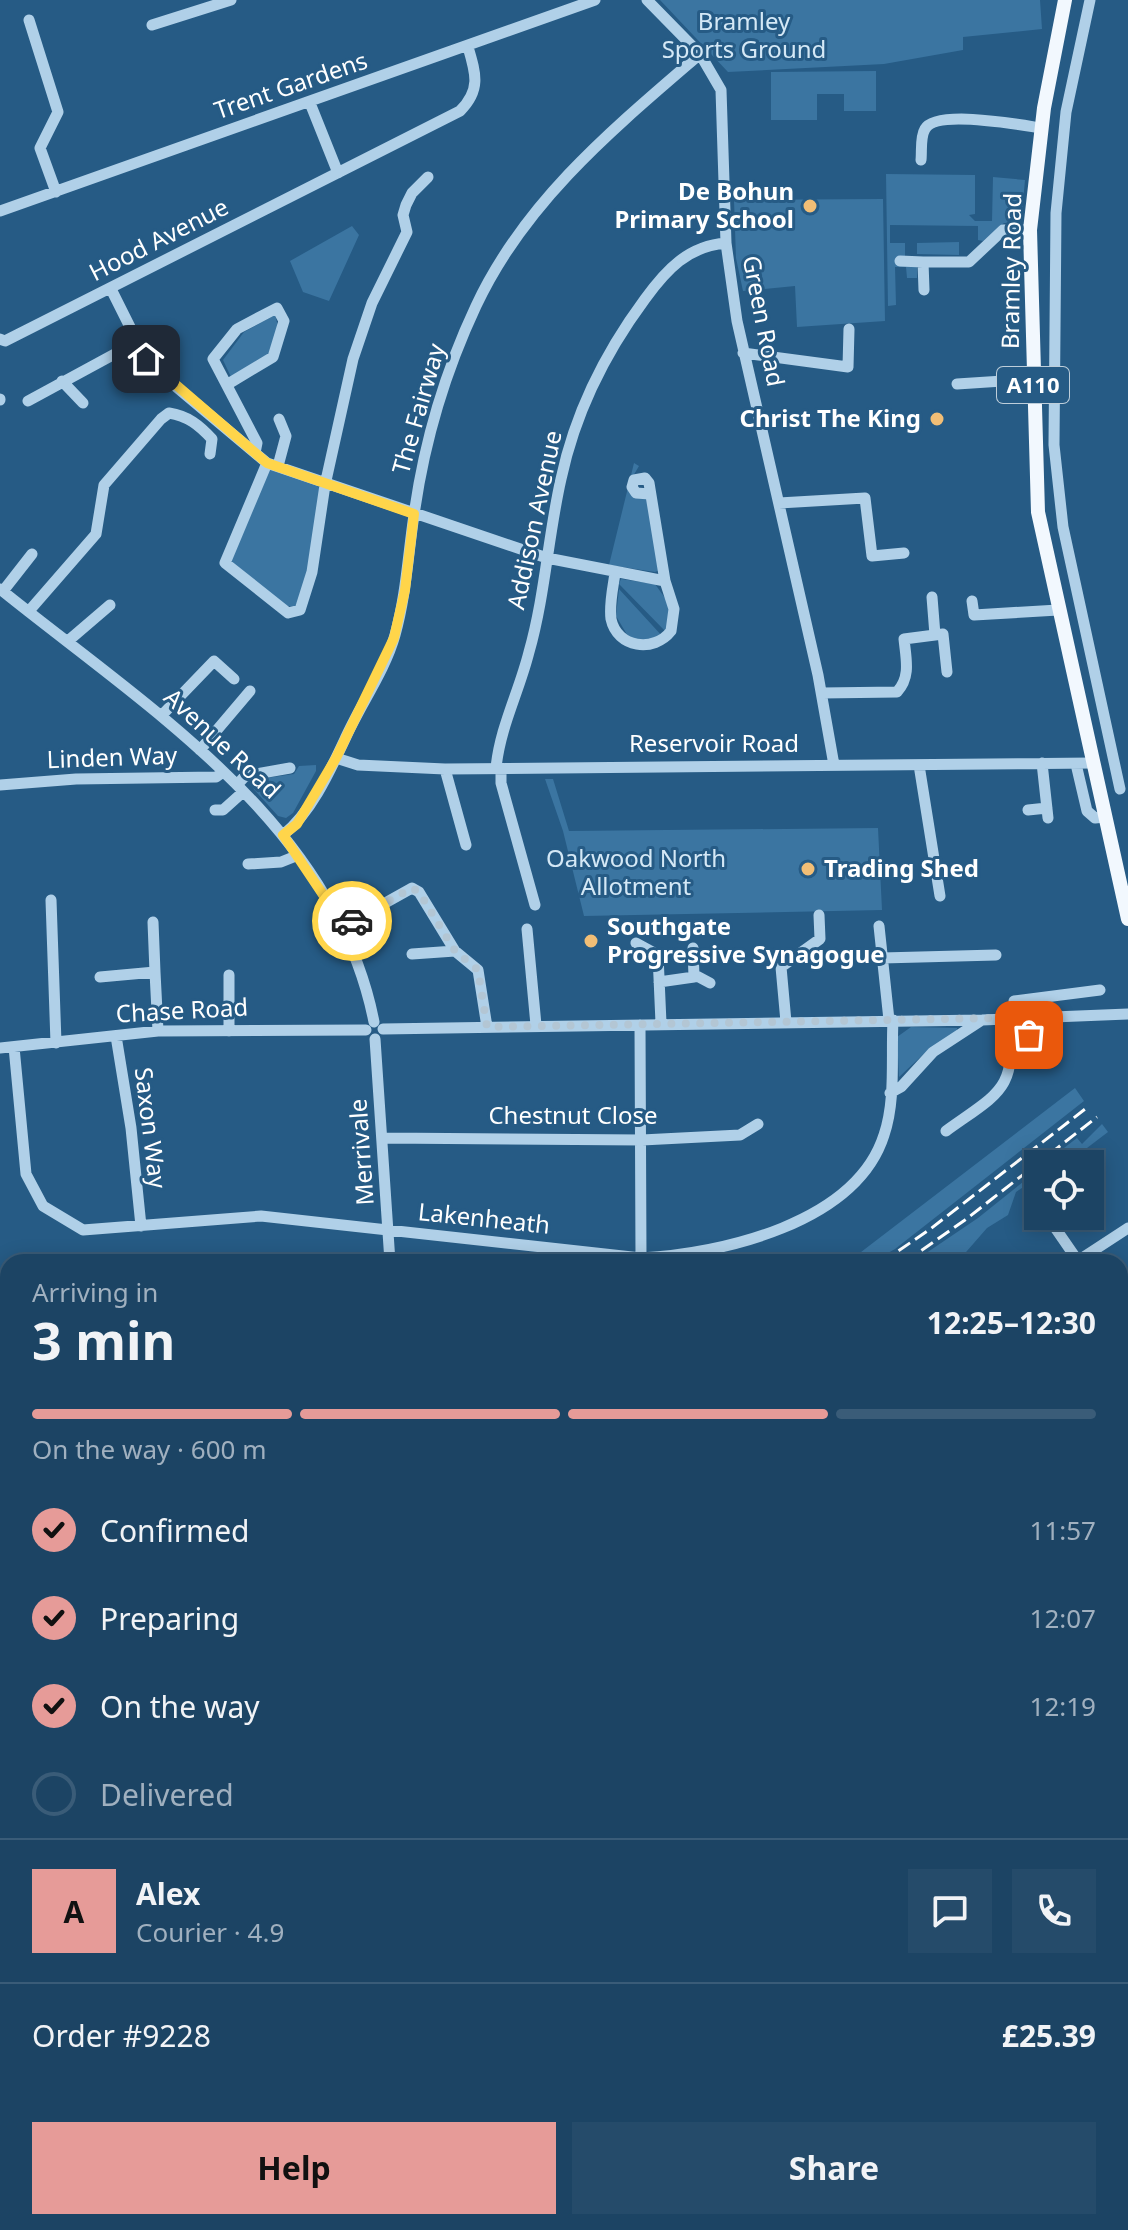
<!DOCTYPE html>
<meta charset="utf-8">
<style>
:root{--surface:#1c4464;--page:#254b6a;--text:#f1f3f6;--muted:#a0b0bf;--line:#3a5c78;--accent:#e69b98}
body{margin:0;font-family:"Noto Sans",sans-serif;background:var(--page);color:var(--text);height:100vh;display:flex;flex-direction:column;font-size:30px;white-space:nowrap}
*{box-sizing:border-box;margin:0}
p{font-size:26px;color:var(--muted)}
.icon{flex:none;width:44px;height:44px;fill:none;stroke:currentColor;stroke-width:2;stroke-linecap:round;stroke-linejoin:round}
.map{position:relative;flex:1;overflow:hidden}
.details{position:absolute;left:0px;top:1254px;width:1128px;height:976px;display:flex;flex-direction:column;background:var(--surface);border-radius:24px 24px 0 0;box-shadow:0 4px 20px #0003,0 0 0 2px var(--line)}
.details>*{flex:none}
.fabs{position:absolute;left:1024px;top:1150px;display:grid;gap:16px}
.fabs a{display:grid;place-items:center;width:80px;height:80px;border-radius:0px;background:var(--surface);box-shadow:0 4px 20px #0003,0 0 0 2px var(--line);font-size:40px}
.pin{position:absolute;display:grid;place-items:center;width:68px;height:68px;color:#fff;margin:-34px;border-radius:16px;box-shadow:0 4px 12px #0006}
.courier{position:absolute;display:grid;place-items:center;width:80px;height:80px;margin:-40px;border:6px solid #ffd54a;border-radius:50%;background:#fff;color:#222;box-shadow:0 2px 10px #0007}
.headline em{font-style:normal;font-weight:700}
.headline div{display:flex;flex-direction:column-reverse}
.headline{display:flex;align-items:center;justify-content:space-between;height:136px;padding:0 32px}
h1{font-size:52px;font-weight:700;line-height:60px}
.bar{display:grid;grid-template-columns:repeat(4,1fr);gap:12px 8px;align-content:center;height:96px;padding:0 32px}
.bar i{height:10px;border-radius:6px;background:var(--line)}
.bar .selected{background:var(--accent)}
.bar p{grid-column:span 4}
.line{display:flex;align-items:center;gap:20px;padding:0 32px;border-top:2px solid var(--line)}
.line div{flex:1}
.round{display:grid;place-items:center;flex:none;width:84px;height:84px;border-radius:0px;background:var(--page)}
ol{padding:0 32px;list-style:none}
li{display:flex;align-items:center;gap:24px;height:88px}
li p{margin-inline-start:auto}
li .icon{padding:8px;border-radius:50%;background:var(--accent);color:#111;stroke-width:4}
li:last-child{color:var(--muted)}
li i{width:44px;height:44px;border:4px solid var(--line);border-radius:50%}
.button{display:flex;gap:16px;margin-top:auto;padding:16px 32px}
.button a{flex:1;height:92px;border-radius:0px;background:var(--accent);color:#111;font-size:32px;font-weight:700;line-height:92px;text-align:center}
.button a+a{background:var(--page);color:var(--text)}
.map>svg:first-child{display:block}
.green{fill:#3b75a1}
.lines{fill:none;stroke-linecap:round;stroke-linejoin:round}
.stream{stroke:#a5cce8;stroke-width:3}
.minor{stroke:#b0d0e8;stroke-width:11}
.major{stroke:#f2f8fe;stroke-width:14}
.rail{stroke:#fff;stroke-width:3;stroke-dasharray:14 6;stroke-linecap:butt}
.done{stroke:#b3c6d4;stroke-width:8;stroke-dasharray:0 14.4}
.route{stroke:#ffd54a;stroke-width:10}
.poi-dot{fill:#f1be76;stroke:#265b85;stroke-width:3}
.labels{text-anchor:middle;stroke-width:6;stroke-linejoin:round;paint-order:stroke}
.shield{fill:#265b85;stroke:#beceda;stroke-width:2}
.shield-label{font-size:22px;font-weight:bold;fill:#fff}
.park-label{font-size:24px;fill:#d4e8f6;stroke:#265b85}
.street-label{font-size:24px;fill:#fff;stroke:#265b85}
.poi-label{font-size:24px;font-weight:bold;fill:#fff;stroke:#265b85;text-anchor:end}
</style>
<div class="map">
<svg width="1128" height="2230" viewBox="0 0 1128 2230">
<rect width="100%" height="100%" fill="#265b85"/>
<path class="green" d="M660,0H1040L1042,29L963,37V50L884,64L728,72Z
M876,71V111H844V94H817V120H771V72Z
M886,174L975,175V214L969,215L975,221H992L993,177L1025,180L1021,223H1004L983,241L978,240V226L890,225V243H905V260L917,266V278H907L906,267H895L896,305L888,306Z
M883,199L885,321L797,327L795,286L743,291L736,258L734,200Z
M352,226L359,235L329,301L303,292L290,261Z
M959,242V255L917,254V243Z
M275,315L278,326L269,357L231,377L223,360L244,332Z
M634,463L639,466L629,483L647,498L660,570L655,572L609,565Z
M268,469L315,483L321,490L307,581L295,607L286,606L234,567L231,559Z
M621,579L655,584L670,605L667,633L619,584Z
M619,589L663,637L651,643L629,638L616,616Z
M316,765V771L293,813L286,818L278,816L250,785L252,780L294,774L299,766Z
M545,779H553L569,831L878,828L882,910L584,916L563,831Z
M911,1027L957,1028V1031L928,1050L899,1077L897,1037Z
M1075,1088L1084,1101L895,1249L872,1262H848Z
M1102,1124L1108,1132L1066,1164L1062,1161L1043,1164L1077,1138L1082,1144Z
M1038,1170V1177L1016,1192L1008,1215L987,1228L960,1259L953,1262H913L978,1218Z
M0,1312L8,1313V2215L0,2214Z
M424,2222L480,2224L479,2230H422Z"/>
<g class="lines">
<path class="stream" d="M683,2225L688,2230"/>
<path class="minor" d="M647,0L700,54L721,90L726,243L737,321L818,675L834,765
M1090,0L1066,112L1056,213L1054,445L1063,527L1120,789
M29,20L58,112L40,148L56,192
M152,25L231,0
M310,103L338,173
M921,160C922,151 920,137 925,129C936,109 1021,125 1041,128
M428,177L412,193L406,205L403,215L407,232L372,303L353,359L325,485L312,572L300,610L288,613L225,563L267,463L547,558L665,581L649,483L645,478L634,480L632,487L636,493L650,494
M0,211L595,0
M900,261L923,262
M924,290L923,262H969L1003,230H1030
M0,339L5,341L460,111C481,90 476,74 468,47
M135,344L155,369L267,463
M743,353L848,367L849,329
M62,381L83,403
M228,384L273,357L284,321L277,308L237,329L213,359L257,443L255,453
M957,384L1033,379
M0,399V400
M28,401L122,350L132,340V331L111,289
M278,466L286,436L279,419
M779,503L865,498L872,556L904,553
M615,573C613,588 609,604 611,619C617,648 654,653 671,631L674,609L665,581
M0,589C146,707 335,823 374,1022
M3,591L32,554
M932,597L935,635L943,634L947,672
M972,601L974,615L1058,610
M29,611L96,534L104,485L161,419L169,413C188,416 199,425 212,439L210,454
M68,641L110,605
M822,693L897,692C911,677 906,659 904,639L935,635
M162,715L214,661L234,679
M200,750L250,691
M336,758L358,765L445,769L1093,763
M1042,763L1048,818
M1076,764L1087,811L1095,818L1105,817
M919,765L940,896
M496,768C500,727 519,692 529,652C545,596 548,536 561,479C575,413 605,353 645,299C666,270 688,246 726,243
M501,768V783L535,905
M445,769L466,845
M0,785L76,779L216,777L223,772
M237,785L245,776L290,768
M215,810H223L243,792
M1028,810L1047,808
M283,835C311,813 330,771 345,739C360,705 385,671 395,635C406,596 408,555 414,515C424,443 445,372 476,306C525,201 614,128 700,54
M248,864L281,862L296,856
M51,900L56,1043
M153,922L155,972
M344,926L412,888L419,892L455,951
M879,926L889,1020
M527,929L536,1025
M636,943L658,955L661,1023
M412,954L455,951L478,970L487,1027
M882,958L996,955
M229,975V1031
M695,975L710,983
M100,977L155,972L158,1031
M659,982L694,977L693,948
M1015,1017L1014,1001L1100,990
M786,1022L781,967L820,939L819,915
M640,1025L641,1258
M383,1029L982,1020L1128,1014
M1010,1035H1048V1017
M116,1036L131,1128L141,1226
M375,1039L390,1262
M14,1047L26,1174L43,1206L83,1230L261,1216L641,1258C722,1254 856,1223 884,1135C896,1100 891,1057 893,1020
M0,1048L158,1031L366,1030
M890,1093L901,1087L933,1052L982,1020
M946,1131C1000,1092 1018,1090 1008,1018
M384,1138L642,1140L740,1135L758,1124
M1047,1216L1078,1261
M1076,1262L1128,1228
M1120,1401L1128,1415
M1120,1571L1128,1568
M1120,1693L1128,1690
M1120,1858L1128,1871
M1120,1929L1128,1921
M1120,1937L1128,1946
M1120,2137L1123,2149L1128,2152
M543,2222V2230
M710,2222L716,2230
M866,2222L868,2230
M205,2230L207,2222
M665,2230L669,2222
M829,2230L831,2222
M988,2230L990,2222"/>
<path class="major" d="M1065,0L1044,108L1030,230L1038,512L1128,919"/>
<path class="rail" d="M882,1262L929,1230L1089,1106
M905,1262L965,1220L1097,1117
M0,1304H8"/>
</g>
<g class="lines">
<path class="done" d="M352,921L412,888L419,892L455,951L478,970L487,1027L1008,1018L1010,1035H1029"/>
<path class="route" d="M146,359L267,463L414,514L405,590L394,638L336,758L297,824L283,835L344,926L352,921"/>
</g>
<g class="poi-dot">
<circle cx="810" cy="206" r="8"/>
<circle cx="937" cy="419" r="8"/>
<circle cx="808" cy="869" r="8"/>
<circle cx="591" cy="941" r="8"/>
</g>
<g class="labels">
<rect class="shield" x="997" y="367" width="72" height="36" rx="6"/>
<g class="shield-label">
<text x="1033" y="393">A110</text>
</g>
<g class="park-label">
<text x="744" y="30">Bramley<tspan x="744" dy="28">Sports Ground</tspan></text>
<text x="636" y="867">Oakwood North<tspan x="636" dy="28">Allotment</tspan></text>
</g>
<g class="street-label">
<text transform="translate(291 86) rotate(-19)" y="8">Trent Gardens</text>
<text transform="translate(159 240) rotate(-27)" y="8">Hood Avenue</text>
<text transform="translate(1012 271) rotate(-89)" y="8">Bramley Road</text>
<text transform="translate(763 321) rotate(79)" y="8">Green Road</text>
<text transform="translate(419 409) rotate(-74)" y="8">The Fairway</text>
<text transform="translate(535 520) rotate(-78)" y="8">Addison Avenue</text>
<text transform="translate(222 744) rotate(43)" y="8">Avenue Road</text>
<text x="714" y="752">Reservoir Road</text>
<text transform="translate(112 758) rotate(-2)" y="8">Linden Way</text>
<text transform="translate(182 1011) rotate(-3)" y="8">Chase Road</text>
<text x="573" y="1124">Chestnut Close</text>
<text transform="translate(150 1128) rotate(83)" y="8">Saxon Way</text>
<text transform="translate(362 1152) rotate(-94)" y="8">Merrivale</text>
<text transform="translate(484 1219) rotate(6)" y="8">Lakenheath</text>
</g>
<g class="poi-label">
<text x="794" y="200">De Bohun<tspan x="794" dy="28">Primary School</tspan></text>
<text x="921" y="427">Christ The King</text>
<text x="824" y="877" text-anchor="start">Trading Shed</text>
<text x="607" y="935" text-anchor="start">Southgate<tspan x="607" dy="28">Progressive Synagogue</tspan></text>
</g>
</g>
</svg>
<div class="fabs">
<a><svg class="icon" aria-label="locate" viewBox="0 0 24 24"><circle cx="12" cy="12" r="6"/><path d="M12 2v4M12 18v4M2 12h4M18 12h4"/></svg></a>
</div>
<div class="pin" style="left:1029px;top:1035px;background:#ea580c"><svg class="icon" aria-label="bag" viewBox="0 0 24 24"><path d="M5 8h14l-1 12H6zM9 8a3 3 0 0 1 6 0"/></svg></div>
<div class="pin" style="left:146px;top:359px;background:#1f2937"><svg class="icon" aria-label="home" viewBox="0 0 24 24"><path d="M3 11l9-7 9 7M6 9v11h12V9"/></svg></div>
<div class="courier" style="left:352px;top:921px"><svg class="icon" aria-label="car" viewBox="0 0 24 24"><path d="M5 17H2v-5l4-1 3-4h7l3 4 3 1v5h-3M9 17h6M6 11h13"/><circle cx="7" cy="17" r="2"/><circle cx="17" cy="17" r="2"/></svg></div>
<section class="details">
<div class="headline"><div><h1>3 min</h1><p>Arriving in</p></div><em>12:25–12:30</em></div>
<div class="bar"><i class="selected"></i><i class="selected"></i><i class="selected"></i><i></i><p>On the way · 600 m</p></div>
<ol>
<li><svg class="icon" aria-label="check" viewBox="0 0 24 24"><path d="M5 12l5 5 9-10"/></svg>Confirmed<p>11:57</p></li>
<li><svg class="icon" aria-label="check" viewBox="0 0 24 24"><path d="M5 12l5 5 9-10"/></svg>Preparing<p>12:07</p></li>
<li><svg class="icon" aria-label="check" viewBox="0 0 24 24"><path d="M5 12l5 5 9-10"/></svg>On the way<p>12:19</p></li>
<li><i></i>Delivered</li>
</ol>
<div class="line" style="height:144px"><b class="round" style="background:var(--accent);color:#111">A</b><div><b>Alex</b><p>Courier · 4.9</p></div><a class="round"><svg class="icon" aria-label="chat" viewBox="0 0 24 24"><path d="M4 5h16v11H9l-5 4z"/></svg></a><a class="round"><svg class="icon" aria-label="phone" viewBox="0 0 24 24"><path d="M5 4h4l2 5-3 2q2 4 5 5l2-3 5 2v4C11 20 4 13 5 4z"/></svg></a></div>
<div class="line" style="height:104px"><div>Order #9228</div><b>£25.39</b></div>
<div class="button"><a>Help</a><a>Share</a></div>
</section>
</div>
